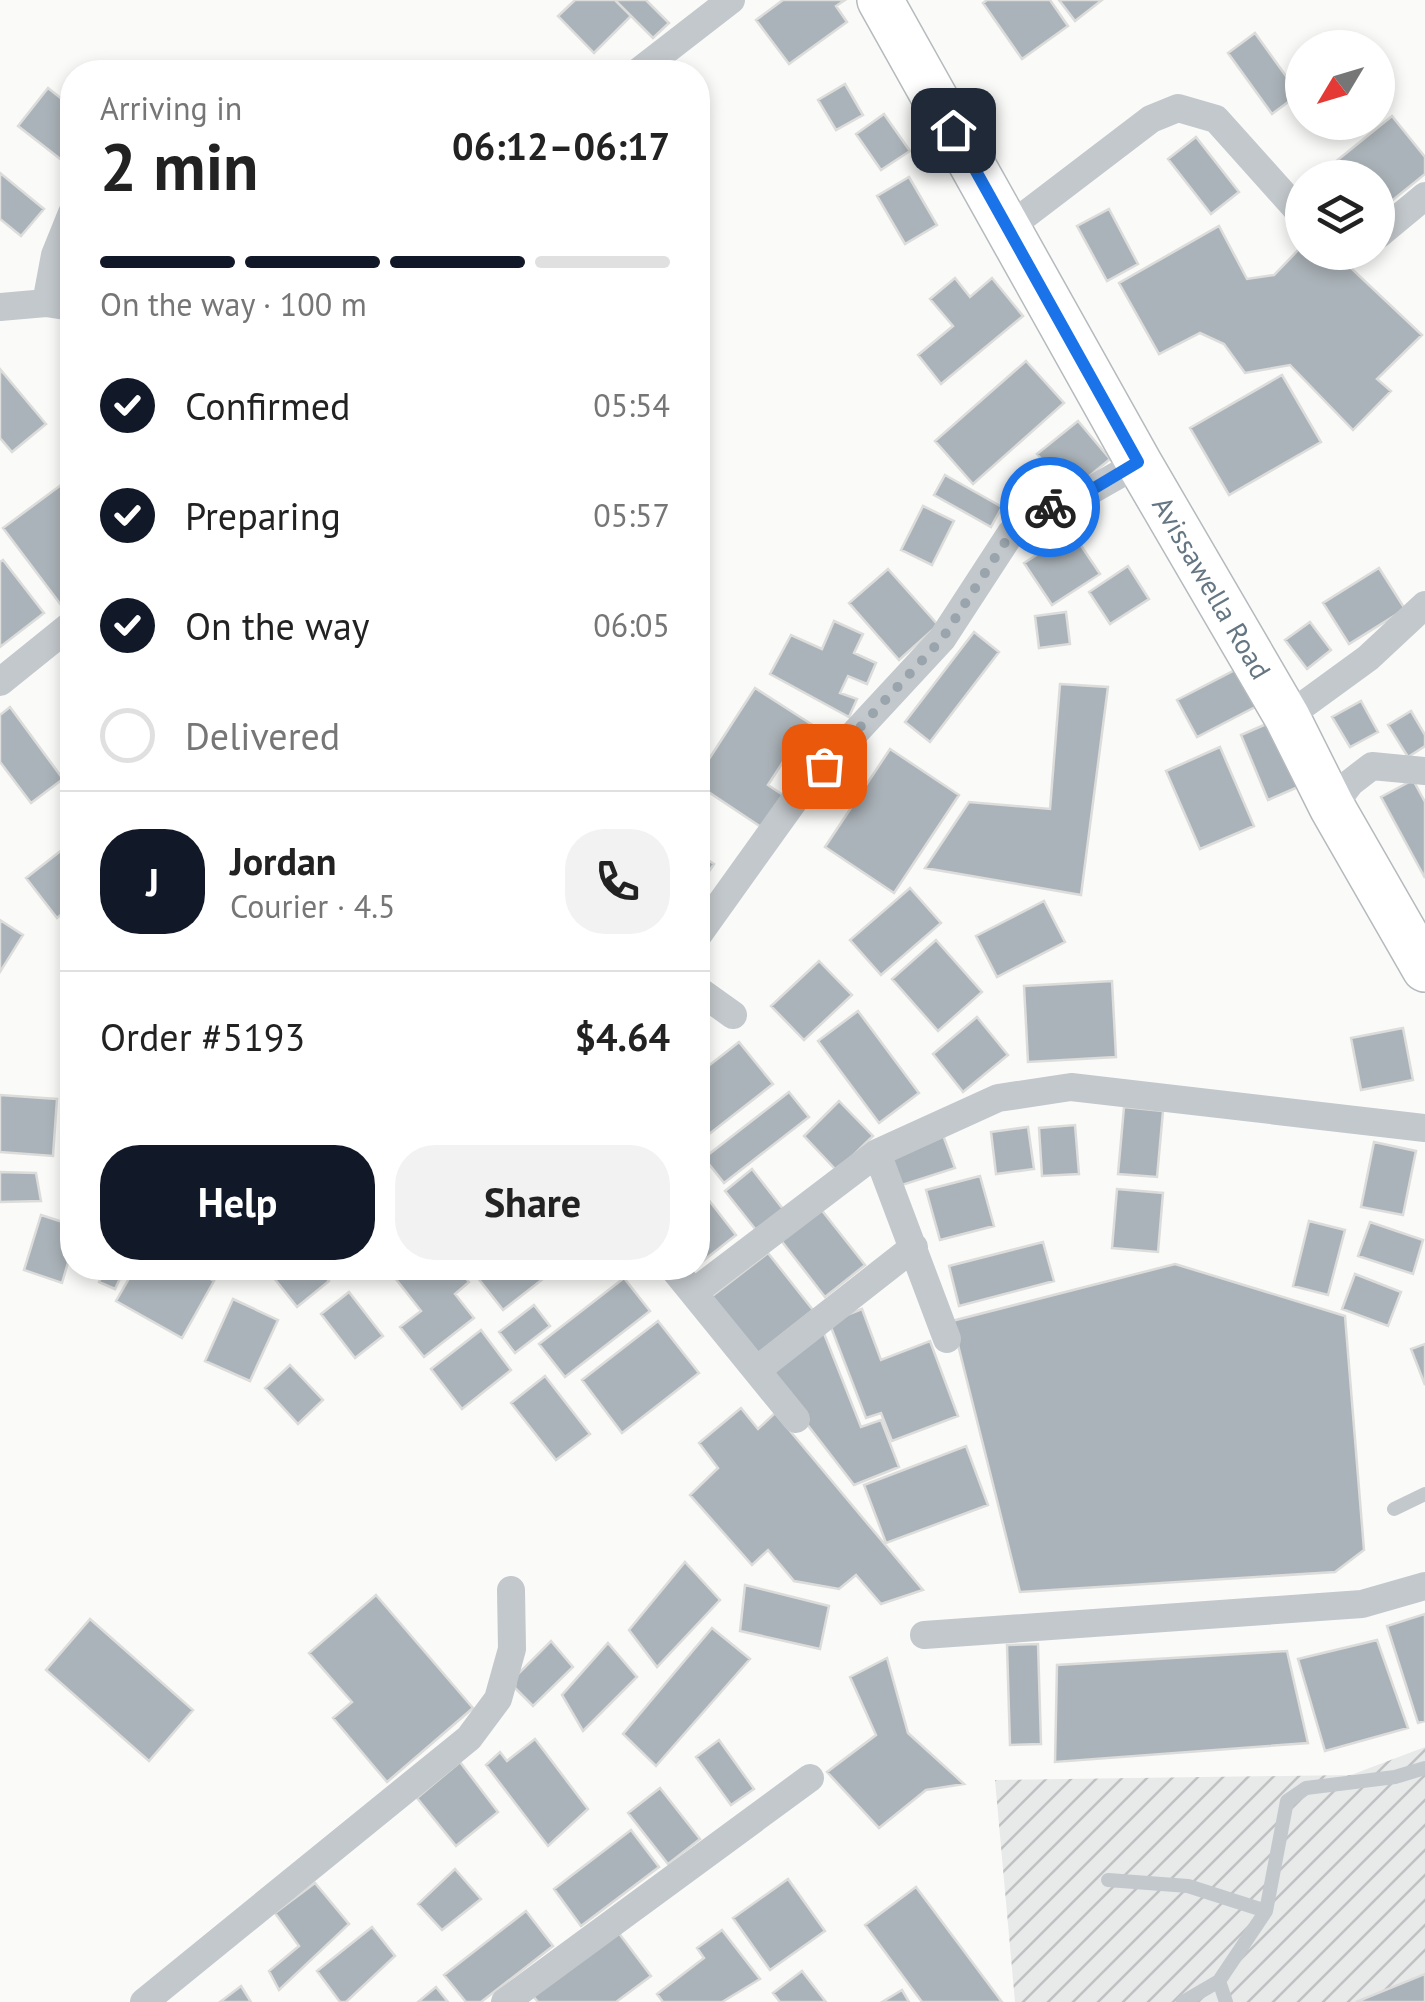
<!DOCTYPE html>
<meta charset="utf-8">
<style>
:root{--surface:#fff;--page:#f2f2f2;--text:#222;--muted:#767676;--line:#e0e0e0;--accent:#111827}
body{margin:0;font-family:"PT Sans",sans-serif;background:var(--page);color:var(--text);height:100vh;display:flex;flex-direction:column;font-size:38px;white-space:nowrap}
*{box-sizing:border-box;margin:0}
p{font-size:32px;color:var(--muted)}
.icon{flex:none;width:55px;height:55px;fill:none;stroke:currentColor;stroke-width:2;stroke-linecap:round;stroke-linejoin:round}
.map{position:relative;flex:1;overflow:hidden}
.panel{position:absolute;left:60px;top:60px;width:650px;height:1220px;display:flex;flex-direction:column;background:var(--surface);border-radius:40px;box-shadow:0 5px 15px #0003}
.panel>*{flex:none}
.needle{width:65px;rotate:232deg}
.controls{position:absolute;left:1285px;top:30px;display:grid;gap:20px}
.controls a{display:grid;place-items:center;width:110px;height:110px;border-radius:50%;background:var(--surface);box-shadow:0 5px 15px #0003;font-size:50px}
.pin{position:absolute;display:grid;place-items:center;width:85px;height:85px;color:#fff;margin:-42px;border-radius:20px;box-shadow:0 5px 15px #0006}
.courier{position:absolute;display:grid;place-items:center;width:100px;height:100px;margin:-50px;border:8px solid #1a73e8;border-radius:50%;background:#fff;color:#222;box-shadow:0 2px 12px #0007}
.summary em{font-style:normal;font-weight:800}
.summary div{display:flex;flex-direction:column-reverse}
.summary{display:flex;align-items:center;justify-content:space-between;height:170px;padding:0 40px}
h1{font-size:65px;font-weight:800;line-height:75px}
.bar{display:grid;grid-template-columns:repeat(4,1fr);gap:15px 10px;align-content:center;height:120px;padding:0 40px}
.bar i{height:12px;border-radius:8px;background:var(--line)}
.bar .selected{background:var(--accent)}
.bar p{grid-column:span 4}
.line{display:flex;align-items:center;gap:25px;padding:0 40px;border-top:2px solid var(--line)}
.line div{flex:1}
.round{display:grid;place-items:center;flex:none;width:105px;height:105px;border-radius:40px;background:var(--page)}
ol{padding:0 40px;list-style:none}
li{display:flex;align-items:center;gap:30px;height:110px}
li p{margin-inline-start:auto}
li .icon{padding:10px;border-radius:50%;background:var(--accent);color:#fff;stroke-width:4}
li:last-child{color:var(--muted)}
li i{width:55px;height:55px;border:5px solid var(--line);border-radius:50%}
.primary-button{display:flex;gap:20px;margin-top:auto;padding:20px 40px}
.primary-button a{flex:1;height:115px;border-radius:40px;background:var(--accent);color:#fff;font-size:40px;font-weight:800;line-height:115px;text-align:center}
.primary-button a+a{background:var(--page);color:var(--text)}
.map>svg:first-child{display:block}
.industrial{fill:url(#industrial-furrows)}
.building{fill:#aab3b9;stroke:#dcdcda;stroke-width:2.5}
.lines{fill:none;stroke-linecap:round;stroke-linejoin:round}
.primary-casing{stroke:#b5babe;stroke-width:48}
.service{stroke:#c3c8cc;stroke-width:14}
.minor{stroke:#c3c8cc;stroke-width:28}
.primary{stroke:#fff;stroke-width:45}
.done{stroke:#99a4ac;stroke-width:10;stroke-dasharray:0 18}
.route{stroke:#1a73e8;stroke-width:12}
.labels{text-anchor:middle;stroke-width:10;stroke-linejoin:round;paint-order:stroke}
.street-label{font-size:28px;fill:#657683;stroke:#fff}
</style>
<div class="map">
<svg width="1425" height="2002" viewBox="0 0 1425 2002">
<defs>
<pattern id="industrial-furrows" width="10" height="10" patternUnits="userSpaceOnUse" patternTransform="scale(2.5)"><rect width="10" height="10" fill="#e8e9e9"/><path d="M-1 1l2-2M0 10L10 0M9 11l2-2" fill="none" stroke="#c0c1c2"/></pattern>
</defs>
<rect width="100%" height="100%" fill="#fafaf8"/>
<path class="industrial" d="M1425,1747V2002H1015L995,1780L1351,1775Z"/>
<path class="building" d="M575,0H615L631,16L594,53L558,16Z
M615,0H646L669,23L653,38Z
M783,0H845L836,6L847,22L789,64L756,20Z
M987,0H1050L1068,26L1022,59L983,3Z
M1059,0H1102L1075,21Z
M1255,33L1299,94L1272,114L1228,53Z
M845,84L863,115L836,130L818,100Z
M48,88L72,107V160L68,165L18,126Z
M884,114L910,151L881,170L856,134Z
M1392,116L1425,157V174L1378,212V178H1329L1324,171Z
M1196,137L1239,192L1211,214L1168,159Z
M0,173L44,209L21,236L0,219Z
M909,177L937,225L905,244L877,196Z
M1109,209L1138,264L1107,281L1077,226Z
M1219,226L1247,279L1274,275L1302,246V252H1334L1422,335L1377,379L1391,391L1353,430L1290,365L1245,373L1224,344L1200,333L1159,354L1119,283Z
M955,278L970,297L992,278L1023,316L941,384L918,355L953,326L930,299Z
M1026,361L1064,403L973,484L935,441Z
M0,369L46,424L12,452L0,438Z
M1282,375L1321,442L1229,495L1190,428Z
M1078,421L1110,459L1069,493L1037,454Z
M945,475L1002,507L991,527L934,495Z
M61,485L72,501V597L61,605L3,528Z
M923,506L954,521L932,565L901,550Z
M1072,532L1100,574L1052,605L1024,563Z
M3,560L44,613L0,647V562Z
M1128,566L1149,599L1110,624L1089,592Z
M1379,568L1405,609L1349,644L1323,603Z
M888,569L938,625L899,660L849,603Z
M1066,612L1070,644L1039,648L1035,616Z
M834,621L863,634L854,653L876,663L867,684L848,676L840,693L857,699L849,717L770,674L791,635L822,649Z
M1310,622L1331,650L1307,669L1285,640Z
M974,632L999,652L930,742L905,722Z
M1237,669L1257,706L1197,737L1177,700Z
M1060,684L1108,687L1081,895L925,868L969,802L1050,809Z
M755,688L822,731L805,756L792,748L768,785L786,797L764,829L698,785V776Z
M1361,701L1378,732L1350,747L1332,717Z
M10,707L63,779L31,803L0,762V715Z
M1411,711L1425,735V746L1408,757L1388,725Z
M1271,722L1298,787L1268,800L1241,735Z
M1220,747L1254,826L1200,849L1166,771Z
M890,749L959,795L894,893L825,847Z
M1413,780L1425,802V878L1381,797Z
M72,842V906L57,918L26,878Z
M698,853L714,864L698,888Z
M910,888L941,923L881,975L850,940Z
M1044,901L1065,942L997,977L976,936Z
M0,920L23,935L0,972Z
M936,940L982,992L938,1031L892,979Z
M819,961L852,995L804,1040L771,1006Z
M1112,981L1116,1057L1028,1062L1024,986Z
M858,1011L919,1093L879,1123L818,1041Z
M977,1017L1008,1055L963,1092L933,1054Z
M1403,1028L1413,1080L1361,1090L1351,1038Z
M739,1042L773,1084L699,1142L698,1074Z
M789,1092L809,1117L724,1183L704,1158Z
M0,1095L57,1099L53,1156L0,1152Z
M839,1101L873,1136L837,1171L804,1136Z
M1124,1107L1163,1111L1157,1177L1118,1174Z
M1075,1125L1079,1174L1042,1176L1039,1128Z
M1028,1127L1034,1169L996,1174L991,1132Z
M943,1135L955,1168L899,1186L889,1154Z
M1374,1142L1416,1151L1403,1215L1361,1207Z
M752,1169L783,1209L756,1230L725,1191Z
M0,1172L36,1173L41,1201L0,1202Z
M980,1176L994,1226L940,1240L926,1190Z
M1117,1189L1163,1193L1158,1252L1112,1248Z
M701,1190L736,1235L698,1265V1193Z
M820,1208L865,1265L825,1297L780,1239Z
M41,1215L72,1225V1249L62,1283L24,1270Z
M1309,1221L1345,1230L1328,1295L1293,1286Z
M1370,1222L1423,1240L1413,1274L1358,1256Z
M1043,1242L1054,1281L959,1306L949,1266Z
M768,1253L813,1310L756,1355L711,1297Z
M1175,1264L1345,1316L1364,1550L1335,1572L1020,1592L952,1321Z
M105,1268H125L115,1289L99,1282Z
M135,1268H191L214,1281L182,1338L116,1301Z
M266,1268H318L329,1281L297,1307Z
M408,1268H458L469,1282L455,1294L474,1318L424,1357L400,1327L421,1311L395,1278Z
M470,1268H557L503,1310Z
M1355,1274L1401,1292L1388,1326L1342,1309Z
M624,1278L650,1311L565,1377L539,1344Z
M349,1292L383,1336L355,1358L321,1314Z
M233,1299L278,1320L250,1381L205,1361Z
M534,1305L550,1326L515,1353L499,1332Z
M862,1309L881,1360L930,1341L958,1416L892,1441L881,1413L866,1418L829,1322Z
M658,1321L699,1373L622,1433L582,1380Z
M481,1330L511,1370L462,1409L431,1369Z
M823,1331L861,1427L881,1420L899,1467L854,1485L769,1375Z
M1425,1344V1385L1411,1349Z
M290,1365L323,1400L298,1424L265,1388Z
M545,1376L590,1434L556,1460L511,1403Z
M741,1408L758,1429L775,1413L923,1590L881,1604L856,1575L839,1589L794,1581L768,1550L752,1565L690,1495L718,1468L699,1443Z
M966,1446L988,1505L886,1543L864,1485Z
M685,1562L720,1600L657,1667L629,1630Z
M745,1585L829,1606L820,1649L740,1631Z
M376,1595L473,1708L387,1782L333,1718L352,1702L309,1653Z
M1425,1614V1721L1418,1723L1387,1626Z
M90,1619L193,1710L149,1761L46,1670Z
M712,1628L750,1659L656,1766L623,1734Z
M1377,1640L1408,1728L1325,1751L1298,1659Z
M551,1641L573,1667L533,1706L515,1688L516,1676Z
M608,1643L637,1677L583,1731L562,1695Z
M1038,1644L1041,1744L1010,1745L1007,1645Z
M1287,1651L1308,1743L1055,1762L1057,1665Z
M887,1658L908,1733L964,1784L926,1790L879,1828L827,1772L876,1735L850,1677Z
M535,1739L588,1809L548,1846L486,1765L500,1752L507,1761Z
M719,1740L754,1789L731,1805L696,1757Z
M460,1762L498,1812L456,1846L417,1798Z
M660,1788L700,1839L668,1864L628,1813Z
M631,1830L659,1867L581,1926L554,1889Z
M455,1869L481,1899L442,1930L418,1904Z
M788,1879L825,1931L770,1970L733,1918Z
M315,1883L349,1924L279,1990L269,1971L299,1946L275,1913Z
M916,1887L1002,2002H922L865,1925Z
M526,1911L553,1946L481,2002H466L444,1975Z
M372,1927L395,1956L346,2002H340L317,1971Z
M722,1930L760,1979L722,2002H663L657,1994L704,1958L697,1948Z
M618,1932L651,1976L616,2002H538L533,1996Z
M802,1971L826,2002H780L773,1993Z
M1425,1974V2002H1356Z
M241,1986L251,2002H220Z
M436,1987L448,2002H418Z
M902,1990L909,2002H882Z"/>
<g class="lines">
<g class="primary-casing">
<g id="primary">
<path id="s1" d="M880,0L1139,463L1287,717L1332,807L1425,969"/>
</g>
</g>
<path class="service" d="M1394,1509L1425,1494
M1108,1880L1188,1886L1266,1911
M1183,2002L1219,1981
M1226,2002L1219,1981L1266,1911L1287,1801L1306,1788L1395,1777L1425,1768"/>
<path class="minor" d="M638,72L731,0
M1008,228L1151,119L1178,108L1216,119L1302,215
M1378,235L1425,196
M46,303L55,255L72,213
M0,307L46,303L72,307
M0,682L72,624
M1287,717L1368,658L1425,605
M1332,807L1350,783L1372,766L1425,771
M698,935L801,791L942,639L1011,533L1034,512L1081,496L1139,463
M698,990L733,1015
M877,1153L947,1339
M673,1268L796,1419
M694,1292L877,1153L998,1098L1071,1087L1425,1128
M757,1370L914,1247
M924,1635L1362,1604L1425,1586
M144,2002L469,1738L498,1699L512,1649L511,1590
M505,2002L810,1778"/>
<use href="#primary" class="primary"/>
</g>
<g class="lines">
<path class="done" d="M824,766L942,639L1011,533L1034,512L1050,507"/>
<path class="route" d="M953,130L1138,462L1081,496L1050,507"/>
</g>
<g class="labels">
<g class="street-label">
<text dy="10" stroke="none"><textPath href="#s1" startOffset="675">Avissawella Road</textPath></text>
</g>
</g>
</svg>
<div class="controls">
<a><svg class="needle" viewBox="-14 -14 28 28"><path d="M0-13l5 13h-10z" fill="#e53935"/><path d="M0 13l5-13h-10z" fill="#767676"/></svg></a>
<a><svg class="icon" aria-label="layers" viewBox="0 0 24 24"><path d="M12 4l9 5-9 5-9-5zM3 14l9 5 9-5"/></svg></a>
</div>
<div class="pin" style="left:824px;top:766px;background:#ea580c"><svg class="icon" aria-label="bag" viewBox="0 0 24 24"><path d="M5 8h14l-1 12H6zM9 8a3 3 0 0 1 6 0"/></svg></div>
<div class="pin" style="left:953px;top:130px;background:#1f2937"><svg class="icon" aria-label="home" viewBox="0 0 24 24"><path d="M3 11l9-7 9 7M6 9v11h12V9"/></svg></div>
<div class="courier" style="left:1050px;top:507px"><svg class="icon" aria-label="bike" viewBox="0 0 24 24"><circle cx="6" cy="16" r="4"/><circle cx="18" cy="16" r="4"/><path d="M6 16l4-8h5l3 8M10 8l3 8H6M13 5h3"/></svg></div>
<section class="panel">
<div class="summary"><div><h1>2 min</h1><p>Arriving in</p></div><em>06:12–06:17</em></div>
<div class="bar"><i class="selected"></i><i class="selected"></i><i class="selected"></i><i></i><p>On the way · 100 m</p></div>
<ol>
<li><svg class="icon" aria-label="check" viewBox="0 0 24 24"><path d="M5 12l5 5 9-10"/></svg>Confirmed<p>05:54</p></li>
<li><svg class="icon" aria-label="check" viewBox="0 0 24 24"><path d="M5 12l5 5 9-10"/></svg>Preparing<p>05:57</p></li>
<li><svg class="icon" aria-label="check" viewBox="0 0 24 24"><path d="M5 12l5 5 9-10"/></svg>On the way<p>06:05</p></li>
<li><i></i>Delivered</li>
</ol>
<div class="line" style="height:180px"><b class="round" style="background:var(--accent);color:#fff">J</b><div><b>Jordan</b><p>Courier · 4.5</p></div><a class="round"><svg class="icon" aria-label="phone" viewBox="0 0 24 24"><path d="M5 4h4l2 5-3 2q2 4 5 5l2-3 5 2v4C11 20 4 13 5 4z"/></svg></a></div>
<div class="line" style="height:130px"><div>Order #5193</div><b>$4.64</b></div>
<div class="primary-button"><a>Help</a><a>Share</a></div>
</section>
</div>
